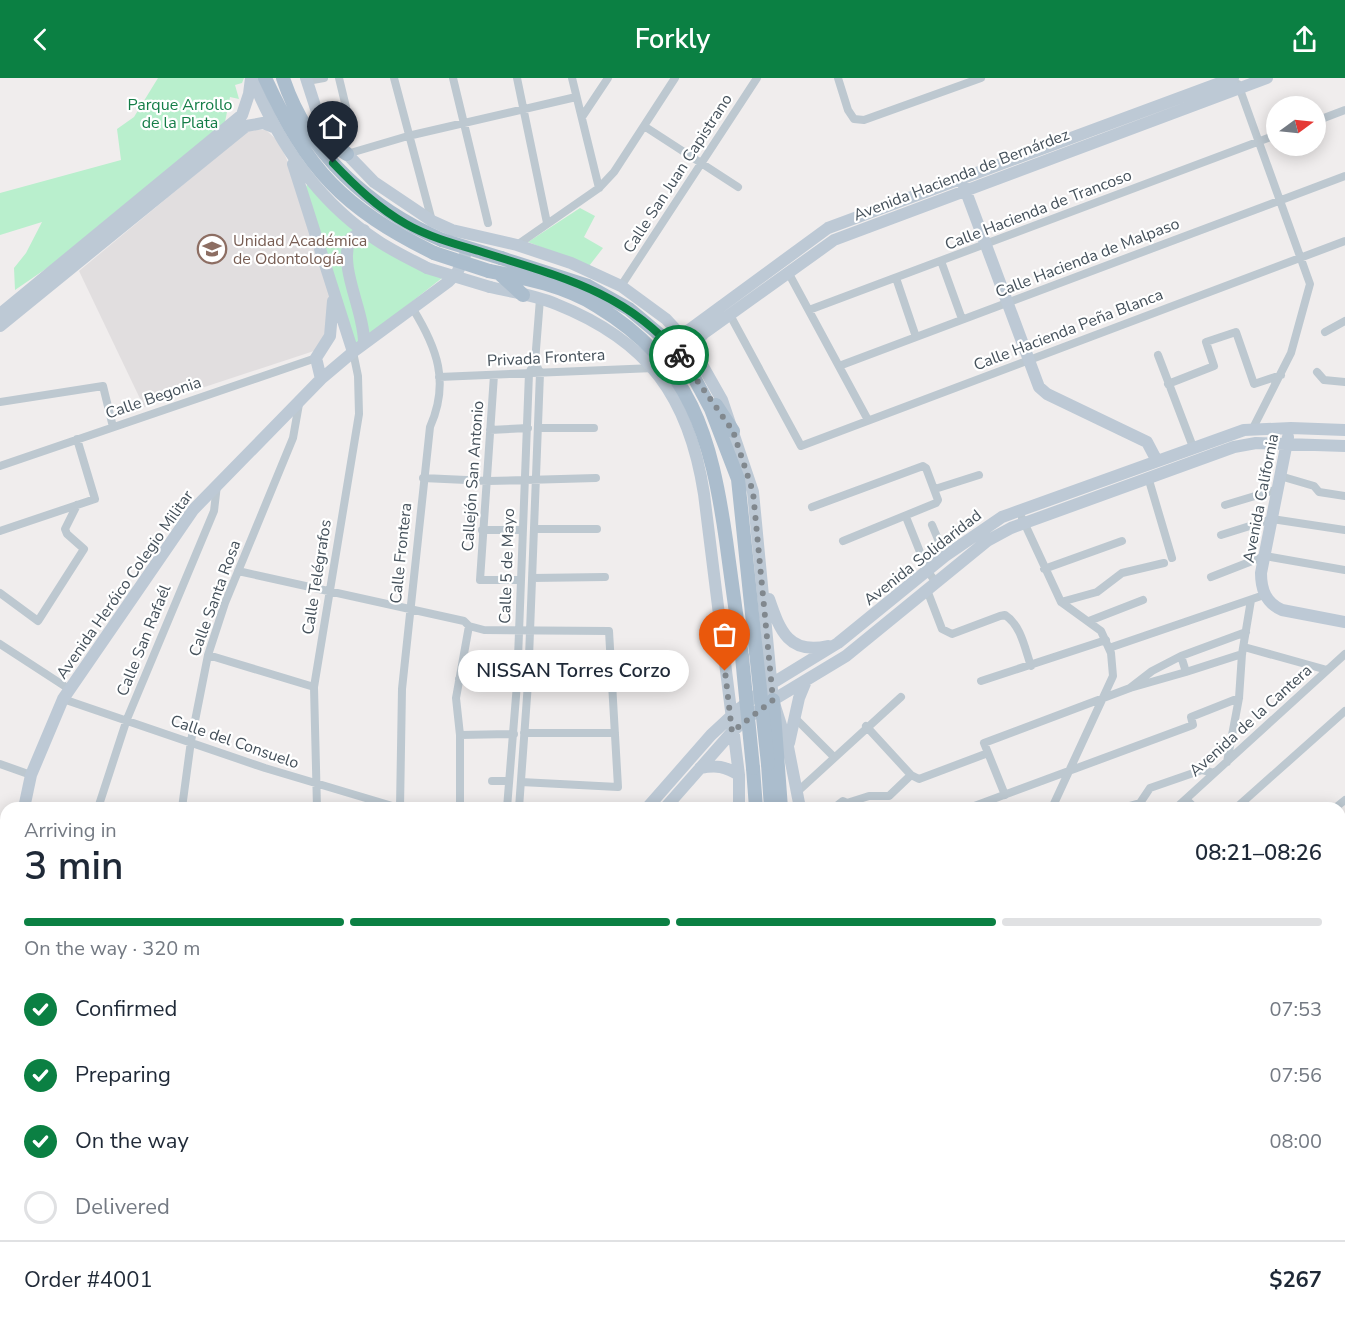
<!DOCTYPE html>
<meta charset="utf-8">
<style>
:root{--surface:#fff;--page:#f2f2f3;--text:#1f2937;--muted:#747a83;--line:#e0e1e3;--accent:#0b8043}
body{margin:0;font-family:"Nunito Sans",sans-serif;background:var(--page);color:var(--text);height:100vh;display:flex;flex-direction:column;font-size:22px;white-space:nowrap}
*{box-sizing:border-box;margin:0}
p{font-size:20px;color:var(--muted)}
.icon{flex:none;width:33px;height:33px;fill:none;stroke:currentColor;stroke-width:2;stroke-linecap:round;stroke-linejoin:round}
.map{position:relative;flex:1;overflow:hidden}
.side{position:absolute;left:0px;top:724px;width:1346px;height:530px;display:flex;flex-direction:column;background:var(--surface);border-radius:18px 18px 0 0;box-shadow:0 3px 15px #0003}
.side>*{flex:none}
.needle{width:39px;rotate:75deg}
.tools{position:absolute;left:1266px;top:18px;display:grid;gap:12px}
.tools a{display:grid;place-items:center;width:60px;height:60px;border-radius:50%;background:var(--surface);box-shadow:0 3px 15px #0003;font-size:30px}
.pin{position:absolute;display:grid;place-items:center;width:51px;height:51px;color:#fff;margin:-62px -26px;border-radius:50% 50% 50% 0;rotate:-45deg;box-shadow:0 0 6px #0007}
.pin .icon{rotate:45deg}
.courier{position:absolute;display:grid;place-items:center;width:60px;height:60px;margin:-30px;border:4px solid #0b8043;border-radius:50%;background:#fff;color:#222;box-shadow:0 2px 8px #0007}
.bubble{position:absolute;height:42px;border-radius:21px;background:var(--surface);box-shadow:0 3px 15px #0003;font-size:20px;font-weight:600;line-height:42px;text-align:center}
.headline em{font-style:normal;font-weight:600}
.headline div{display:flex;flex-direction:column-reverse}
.headline{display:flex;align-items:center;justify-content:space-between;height:102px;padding:0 24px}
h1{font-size:39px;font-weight:600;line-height:45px}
.bar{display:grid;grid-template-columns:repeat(4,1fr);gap:9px 6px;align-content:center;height:72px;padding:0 24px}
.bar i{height:8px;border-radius:4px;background:var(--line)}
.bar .active{background:var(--accent)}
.bar p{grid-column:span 4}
.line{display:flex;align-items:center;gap:15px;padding:0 24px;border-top:2px solid var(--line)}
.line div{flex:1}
ol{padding:0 24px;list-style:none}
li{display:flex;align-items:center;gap:18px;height:66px}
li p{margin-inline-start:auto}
li .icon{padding:6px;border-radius:50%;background:var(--accent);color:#fff;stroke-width:4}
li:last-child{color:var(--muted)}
li i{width:33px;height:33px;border:3px solid var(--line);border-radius:50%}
header{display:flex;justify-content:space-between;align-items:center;height:78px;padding:0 24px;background:var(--accent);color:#fff;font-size:27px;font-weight:600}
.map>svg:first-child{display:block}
.education{fill:#e1dedf}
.green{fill:#b9efcd}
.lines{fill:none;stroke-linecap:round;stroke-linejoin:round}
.street{stroke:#bdc8d0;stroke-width:8}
.secondary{stroke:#bdc9d5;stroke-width:12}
.primary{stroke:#abbdcd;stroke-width:14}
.secondary-bridge{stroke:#bdc9d5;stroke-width:12}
.primary-bridge{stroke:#abbdcd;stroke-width:14}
.done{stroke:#81888e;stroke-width:6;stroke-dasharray:0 10.8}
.route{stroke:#0b8043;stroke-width:8}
.labels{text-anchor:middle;stroke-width:4.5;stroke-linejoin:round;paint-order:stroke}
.park-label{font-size:16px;fill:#147d47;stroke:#fff}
.street-label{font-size:16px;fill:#45515b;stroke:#fff}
.education-label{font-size:16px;fill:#785e54;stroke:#fff;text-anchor:start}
</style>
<header><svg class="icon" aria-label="back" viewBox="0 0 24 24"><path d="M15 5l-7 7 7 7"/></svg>Forkly<svg class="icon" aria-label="share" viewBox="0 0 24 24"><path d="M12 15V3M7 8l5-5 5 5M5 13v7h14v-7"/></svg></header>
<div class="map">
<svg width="1345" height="1253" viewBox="0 0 1345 1253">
<rect width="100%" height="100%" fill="#f0eded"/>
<path class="education" d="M249,52H266L279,64L300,111L332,217L329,257L314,273L144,329L79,193Z"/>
<path class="green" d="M158,0H244L242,5L235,7L239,21L230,19L225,44L50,188L15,212L14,190L26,175L42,144L0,157V115L121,82L117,51L134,39Z
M308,104L321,118L442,200L353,270L306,109Z
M580,130L595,138L584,159L603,170L589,188L528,164Z
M745,1248H803L800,1253H743Z"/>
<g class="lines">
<path class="street" d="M339,0L346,29
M394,0L432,143
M453,0L488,145
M517,0L547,145
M572,0L599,110
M838,0L848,32L854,41L864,42L981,0
M307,3L324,0
M1238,6L1310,206L1291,275L1253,350
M582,39L608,0
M1316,43L1345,32
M644,48L738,109
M347,76L408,58L576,19
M517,167L599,110L614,94L675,0
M941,183L962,241
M788,194L868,342
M896,200L916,259
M621,208L757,0
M809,232L1276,57
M730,237L801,368L1345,163
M1325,254L1345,243
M1158,277L1193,369
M839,288L1345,98
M1317,294L1324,302L1345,304
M494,297L480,502H520
M439,299L654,290
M1168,306L1214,288L1206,264L1236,254L1254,306L1281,297
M0,324L103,308L113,349
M538,350H594
M490,352L528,350
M0,388L316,280
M1280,398L1314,408L1319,414L1345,418
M1148,399L1172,480
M423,400L488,403L596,400
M935,411L979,397
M1225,427L1278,411
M812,429L923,388L926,390L938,422L936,425L843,463
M906,439L928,494L936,504
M1022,440L1061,524L1101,553L1111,575L1113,598L1052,730
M932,447L945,478
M535,451H597
M482,452H522
M0,453L95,421L77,361
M1221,457L1272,441L1345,452
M1044,491L1122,463
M238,493L464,543L469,548L484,552L609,553L618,709L521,704
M1211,499L1265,478L1345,492
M532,500L605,499
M927,512L942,551L952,556L1000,538L1005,537C1021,547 1025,571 1031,588
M0,515L38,543L84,471L67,456L65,451L77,427
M1061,524L1097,514L1122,495L1164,485
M1089,543L1143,522
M0,566L69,611
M1244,569L1327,592
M1109,570L1264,517
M208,577L314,609
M1181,578L1246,554
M1186,594L1242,576
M459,601L517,606
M981,603L1106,562
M528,605L613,602
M63,621L265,690L399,730
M794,639L833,678
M866,648L911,697L919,701L988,675
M524,655H615
M460,657L514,656
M1227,684L1239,620L1242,576L1251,522
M0,686L31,697
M492,703H509
M797,714L901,619
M1005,717L984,665L1130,610L1186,594L1181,578L1152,593L1130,610
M1186,721L1195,730
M98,730L127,641L214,433L217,407
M182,730L191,663L208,577L225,525L293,360L299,326
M317,730L314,609L359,336L358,298L353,274
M400,730L402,611L430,349C450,304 437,270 413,231
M460,730V657L456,620L469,548
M507,730L517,606L529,295L535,284L540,221
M519,730L528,605L540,295L535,284
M834,730L843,723L847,725L869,718H889L911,697
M969,730L1193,647L1191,639L1239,620
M1122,730L1140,725L1150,710L1202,692L1214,695
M1176,730L1345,576
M1236,730L1345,633
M1335,730L1345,722
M0,820H6
M1340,859L1345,861
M0,863L6,862
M1340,924L1345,925
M1340,990H1345
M1340,1051L1345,1052
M1340,1114L1345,1115
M1340,1183L1345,1184
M1340,1243L1345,1244
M74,1248V1253
M311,1248V1253
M679,1248L684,1253
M1018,1249L1034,1253
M806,1250L812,1253
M1,1253H28
M120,1253L141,1248
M199,1253V1248
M392,1253V1248
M475,1253V1248
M486,1253V1248
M614,1253L622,1248
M856,1253L858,1248
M1196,1253L1198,1248"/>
<path class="secondary" d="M252,0C278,64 318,124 378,163C393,173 410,181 427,190
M306,0L317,34L347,76L374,104L432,143L452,152L517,167L571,185L621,208L666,241L692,269L722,322L753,414L773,622L788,669L800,730
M293,86L353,274
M962,103L1039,309L1047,316L1147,364L1157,383
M490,209C511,214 535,217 556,226C649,263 689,319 704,416L739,697V730
M0,236L242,37L249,16L251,0
M0,248L246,48L263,45L273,49
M682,257L828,150L1233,0
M364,266C365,234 338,190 350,161L364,152
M692,269L703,256L834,162L1267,0
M321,301L316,280L330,258L333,223
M1288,359L1261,495C1261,512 1266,525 1282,532L1345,544
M769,521C780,553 789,577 828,568
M789,665L799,620L806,603
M700,690C716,687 725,688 739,697
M24,730L31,697L63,621L193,432L321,301L353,274L448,204L457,195L465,177
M647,730L711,657L739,631L771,606L838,565L945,478L1002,439L1244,352L1291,350L1345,352
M665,730L732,654L746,641L773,622L846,578L987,463L1011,450L1234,369L1256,365L1345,368
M1340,891L1345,871
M892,1248L894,1253
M950,1248L952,1253
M1250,1248V1253
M1,1253L6,887"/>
<path class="primary" d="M265,0C308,93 342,129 434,175
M283,0C308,76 371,131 442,162
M316,56L347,76
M501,180L588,208L629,231L666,262L690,292L711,331L738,401L756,574
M489,193C526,200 565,208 597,228C692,286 711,359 726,462C731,501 737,540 742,579
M500,196L523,217
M716,327L733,353
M773,622L781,730
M768,686L771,730
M753,690L756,730
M906,1248L908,1253
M932,1248L934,1253"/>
<path class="secondary-bridge" d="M427,190L490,209"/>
<path class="primary-bridge" d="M442,162L501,180
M434,175L489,193
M756,574L768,686
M742,579L753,690"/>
</g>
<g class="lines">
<path class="done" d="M679,277L733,353L753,414L773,622L732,654L725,593"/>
<path class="route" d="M333,85C355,108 378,130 406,146C429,159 455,166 479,173C557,198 624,212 679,277"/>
</g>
<defs>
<g id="university-ring" transform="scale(1.5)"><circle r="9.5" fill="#fff" stroke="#8d6e63" stroke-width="1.5"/><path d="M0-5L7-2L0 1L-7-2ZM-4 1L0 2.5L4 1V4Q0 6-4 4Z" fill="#8d6e63"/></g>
</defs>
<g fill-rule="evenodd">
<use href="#university-ring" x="212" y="171"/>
</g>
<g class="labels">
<g class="park-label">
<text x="180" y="32">Parque Arrollo<tspan x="180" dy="18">de la Plata</tspan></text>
</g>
<g class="street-label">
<text transform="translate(677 95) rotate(-57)" y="6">Calle San Juan Capistrano</text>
<text transform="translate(961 96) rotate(-21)" y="6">Avenida Hacienda de Bernárdez</text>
<text transform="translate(1038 131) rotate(-21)" y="6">Calle Hacienda de Trancoso</text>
<text transform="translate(1087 179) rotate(-21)" y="6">Calle Hacienda de Malpaso</text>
<text transform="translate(1068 251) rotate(-21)" y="6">Calle Hacienda Peña Blanca</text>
<text transform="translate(546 279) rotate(-3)" y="6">Privada Frontera</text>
<text transform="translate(153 319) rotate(-19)" y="6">Calle Begonia</text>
<text transform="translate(472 398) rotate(-86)" y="6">Callejón San Antonio</text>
<text transform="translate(1260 420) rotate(-79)" y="6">Avenida California</text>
<text transform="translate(400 475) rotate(-84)" y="6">Calle Frontera</text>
<text transform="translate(922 479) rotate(-38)" y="6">Avenida Solidaridad</text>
<text transform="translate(506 488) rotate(-88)" y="6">Calle 5 de Mayo</text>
<text transform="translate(316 499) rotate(-81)" y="6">Calle Telégrafos</text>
<text transform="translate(124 506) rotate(-55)" y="6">Avenida Heróico Colegio Militar</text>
<text transform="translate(214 520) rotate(-70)" y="6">Calle Santa Rosa</text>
<text transform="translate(143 562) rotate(-68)" y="6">Calle San Rafaél</text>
<text transform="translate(1250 642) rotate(-42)" y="6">Avenida de la Cantera</text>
<text transform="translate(235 663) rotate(19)" y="6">Calle del Consuelo</text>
</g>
<g class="education-label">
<text x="233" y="168">Unidad Académica<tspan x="233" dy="18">de Odontología</tspan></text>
</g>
</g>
</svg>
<div class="tools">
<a><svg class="needle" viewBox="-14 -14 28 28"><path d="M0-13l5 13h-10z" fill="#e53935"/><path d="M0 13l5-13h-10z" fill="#747a83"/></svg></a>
</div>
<div class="pin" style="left:725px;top:593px;background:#ea580c"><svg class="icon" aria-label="bag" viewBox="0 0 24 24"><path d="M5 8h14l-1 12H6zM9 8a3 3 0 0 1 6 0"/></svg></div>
<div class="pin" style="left:333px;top:85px;background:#1f2937"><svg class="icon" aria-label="home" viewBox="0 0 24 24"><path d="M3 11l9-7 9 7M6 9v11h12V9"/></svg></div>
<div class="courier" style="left:679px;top:277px"><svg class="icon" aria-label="bike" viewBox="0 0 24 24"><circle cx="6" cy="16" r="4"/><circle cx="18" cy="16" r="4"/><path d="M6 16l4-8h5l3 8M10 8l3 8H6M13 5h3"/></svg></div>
<div class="bubble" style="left:458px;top:572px;width:231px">NISSAN Torres Corzo</div>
<section class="side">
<div class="headline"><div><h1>3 min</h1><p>Arriving in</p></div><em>08:21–08:26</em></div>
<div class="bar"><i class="active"></i><i class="active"></i><i class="active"></i><i></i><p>On the way · 320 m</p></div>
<ol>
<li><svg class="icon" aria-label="check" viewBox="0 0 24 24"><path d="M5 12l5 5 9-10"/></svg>Confirmed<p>07:53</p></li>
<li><svg class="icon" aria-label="check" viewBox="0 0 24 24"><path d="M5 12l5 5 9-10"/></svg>Preparing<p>07:56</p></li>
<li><svg class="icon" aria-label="check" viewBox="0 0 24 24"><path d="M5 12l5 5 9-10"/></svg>On the way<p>08:00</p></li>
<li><i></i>Delivered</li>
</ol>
<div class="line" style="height:78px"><div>Order #4001</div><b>$267</b></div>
</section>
</div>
